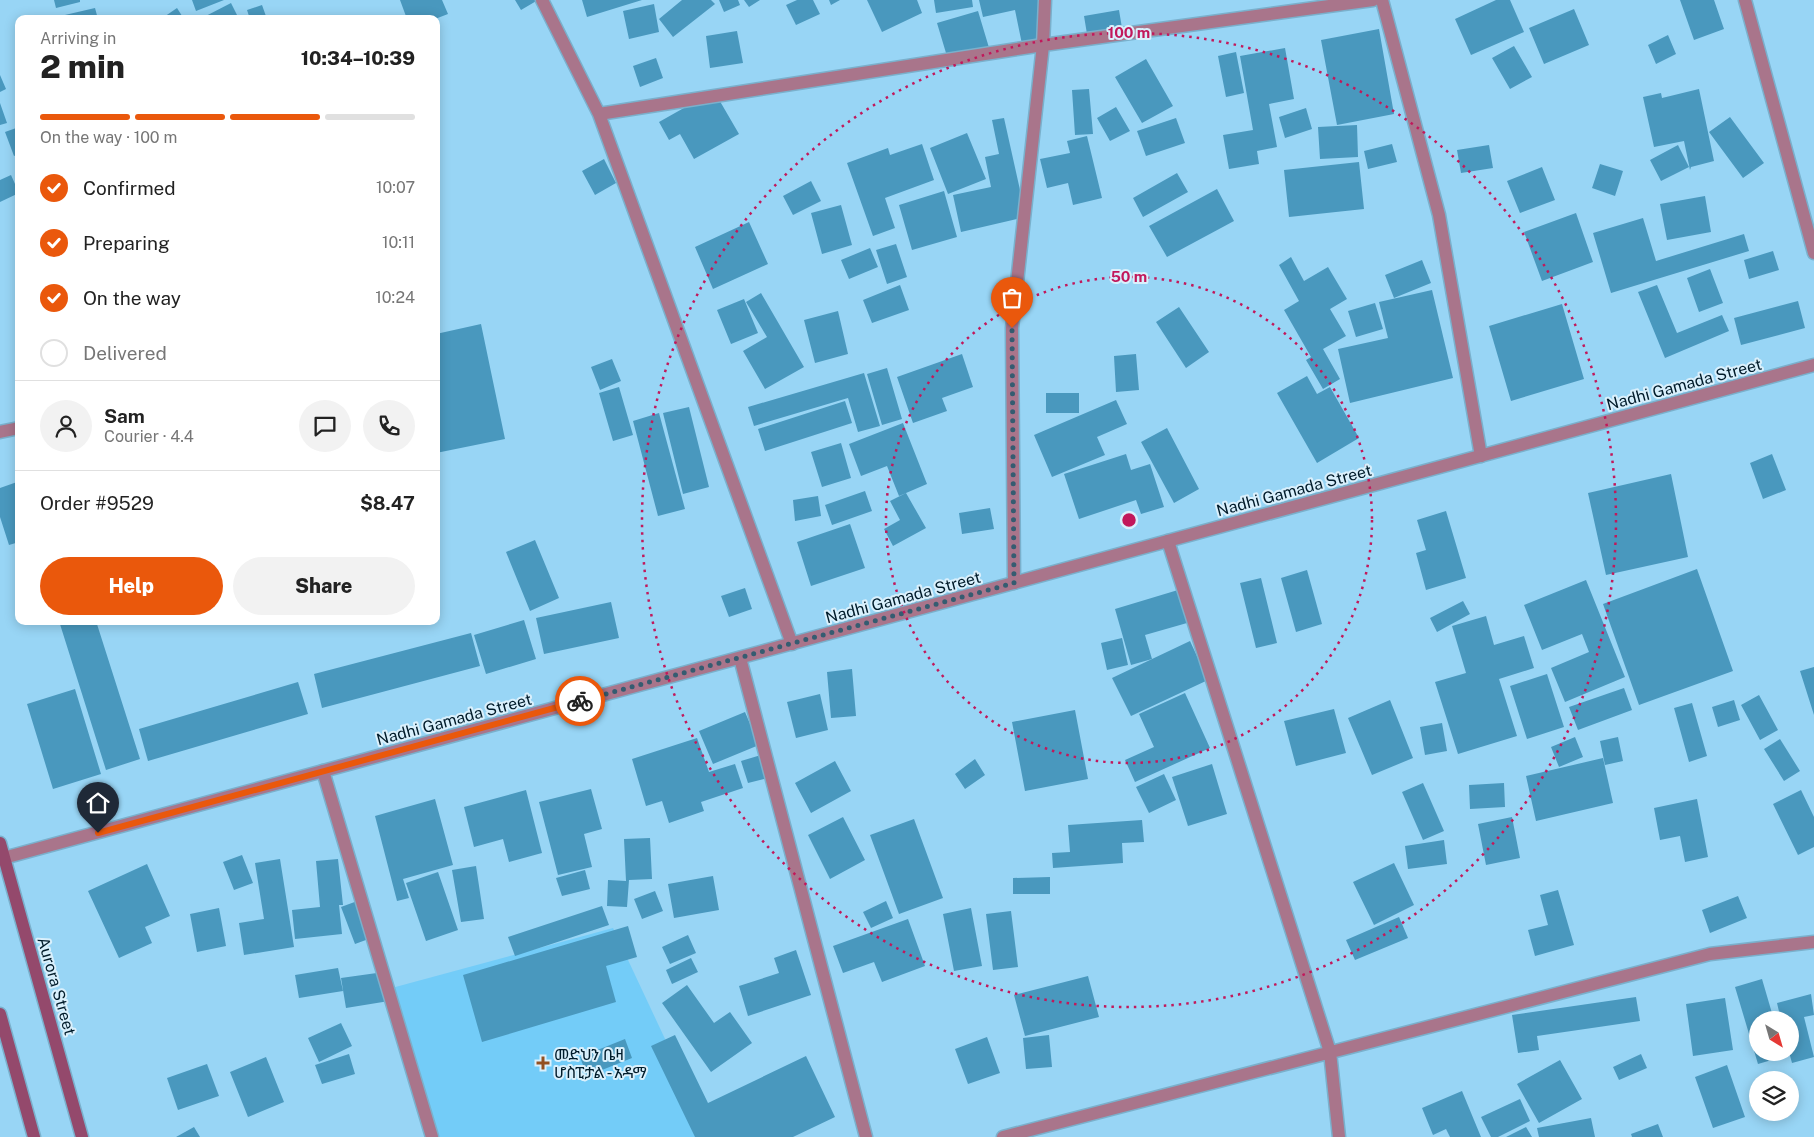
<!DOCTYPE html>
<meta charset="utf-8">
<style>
:root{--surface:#fff;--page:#f2f2f2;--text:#222;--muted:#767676;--line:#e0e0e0;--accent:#ea580c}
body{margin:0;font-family:"Public Sans","Noto Sans Ethiopic",sans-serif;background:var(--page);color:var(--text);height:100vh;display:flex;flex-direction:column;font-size:19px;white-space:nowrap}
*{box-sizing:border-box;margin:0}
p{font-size:16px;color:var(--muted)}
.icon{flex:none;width:28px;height:28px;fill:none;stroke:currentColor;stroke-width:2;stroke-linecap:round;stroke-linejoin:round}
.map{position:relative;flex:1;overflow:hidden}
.details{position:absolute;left:15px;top:15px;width:425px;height:610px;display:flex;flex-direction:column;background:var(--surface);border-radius:10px;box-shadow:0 2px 12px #0003}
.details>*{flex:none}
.needle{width:32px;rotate:143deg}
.controls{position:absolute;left:1749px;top:1011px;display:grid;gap:10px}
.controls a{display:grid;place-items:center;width:50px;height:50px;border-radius:50%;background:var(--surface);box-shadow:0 2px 12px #0003;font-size:25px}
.pin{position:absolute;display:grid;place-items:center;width:42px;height:42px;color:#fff;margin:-51px -21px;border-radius:50% 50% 50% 0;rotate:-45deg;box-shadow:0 0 5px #0007}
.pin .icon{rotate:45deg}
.courier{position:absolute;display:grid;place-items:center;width:50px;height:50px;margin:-25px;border:4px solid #ea580c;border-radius:50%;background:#fff;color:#222;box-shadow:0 1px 6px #0007}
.headline em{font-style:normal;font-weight:800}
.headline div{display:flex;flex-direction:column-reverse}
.headline{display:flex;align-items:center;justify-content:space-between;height:85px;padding:0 25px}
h1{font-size:32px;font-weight:800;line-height:38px}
.bar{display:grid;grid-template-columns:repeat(4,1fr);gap:8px 5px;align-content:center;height:60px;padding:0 25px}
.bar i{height:6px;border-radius:4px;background:var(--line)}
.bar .selected{background:var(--accent)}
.bar p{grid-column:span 4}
.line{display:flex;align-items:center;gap:12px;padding:0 25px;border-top:1px solid var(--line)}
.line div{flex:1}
.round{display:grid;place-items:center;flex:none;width:52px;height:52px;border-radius:26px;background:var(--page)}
ol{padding:0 25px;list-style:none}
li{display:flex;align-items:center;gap:15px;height:55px}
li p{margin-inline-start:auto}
li .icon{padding:5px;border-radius:50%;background:var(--accent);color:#fff;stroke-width:4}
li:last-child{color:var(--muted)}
li i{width:28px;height:28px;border:2px solid var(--line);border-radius:50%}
.primary-button{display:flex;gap:10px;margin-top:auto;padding:10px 25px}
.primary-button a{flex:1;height:58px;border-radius:30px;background:var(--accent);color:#fff;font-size:20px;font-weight:800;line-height:58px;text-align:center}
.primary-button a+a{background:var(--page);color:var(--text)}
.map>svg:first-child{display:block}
.built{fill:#73ccf8}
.building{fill:#4998be}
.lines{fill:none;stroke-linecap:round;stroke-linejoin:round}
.minor-casing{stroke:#7ab0cc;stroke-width:15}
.tertiary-casing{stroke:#7ab0cc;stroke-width:15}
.secondary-casing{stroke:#7ab0cc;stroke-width:15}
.minor{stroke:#a9758b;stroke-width:12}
.tertiary{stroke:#a9758b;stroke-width:12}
.secondary{stroke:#94496c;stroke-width:12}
.done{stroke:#355c71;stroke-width:5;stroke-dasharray:0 9}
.route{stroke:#ea580c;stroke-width:6}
.ring{fill:none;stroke:#c2185b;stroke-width:2.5;stroke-dasharray:2.5 5}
.poi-dot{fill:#935021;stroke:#daf0fc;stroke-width:2}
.labels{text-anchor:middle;stroke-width:4;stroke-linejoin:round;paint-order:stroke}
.street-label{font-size:16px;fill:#001b2a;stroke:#daf0fc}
.poi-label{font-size:16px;fill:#001b2a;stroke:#daf0fc;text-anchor:start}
.centre{fill:#c2185b;stroke:#daf0fc;stroke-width:2.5}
.ring-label{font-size:15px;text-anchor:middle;font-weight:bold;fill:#c2185b;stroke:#daf0fc;stroke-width:4;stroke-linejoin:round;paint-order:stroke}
</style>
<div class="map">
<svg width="1814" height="1137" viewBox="0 0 1814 1137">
<rect width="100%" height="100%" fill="#98d5f5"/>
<path class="built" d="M613,928L711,1137H432L388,989Z"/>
<path class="building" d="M54,0H80V2L56,8Z
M192,0H224L196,11Z
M400,0H442L448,14L435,19H407Z
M515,0H538L521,10Z
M582,0H642L587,17Z
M682,0H711L715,4L673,37L659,19Z
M719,0H738L740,5L724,12Z
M744,0H760L749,7Z
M797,0H813L820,14L796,25L786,5Z
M829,0H840L831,5Z
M867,0H917L922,13L882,32Z
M934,0H972L973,7L936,13Z
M979,0H1040L1049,43L1023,49L1015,10L983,17Z
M1496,0H1510L1524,32L1471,55L1455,19Z
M1680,0H1714L1724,29L1694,40Z
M231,3L239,19H200Z
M654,4L659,32L629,39L623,11Z
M262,5L267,19H250L247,10Z
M95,8L98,19H52V18Z
M177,8L184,19H161Z
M1574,9L1589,45L1544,64L1529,28Z
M1119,10L1123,34L1088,40L1084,16Z
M978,11L990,51L949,63L937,23Z
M1379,29L1394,114L1337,125L1321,40Z
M737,31L743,63L710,68L706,36Z
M1668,35L1676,54L1656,64L1648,45Z
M1514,46L1532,77L1510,89L1492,58Z
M1285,48L1294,99L1269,104L1277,147L1257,151L1259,164L1229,169L1223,135L1253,130L1240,56Z
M1236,52L1244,93L1226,97L1218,56Z
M656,58L663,78L640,87L633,66Z
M1146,59L1173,106L1142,123L1115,77Z
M0,75L6,89L0,92Z
M1089,89L1093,134L1075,135L1072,90Z
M1699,89L1714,161L1691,167L1690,170L1684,141L1654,147L1643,97L1661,93L1662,98Z
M714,91L739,134L694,159L680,134L669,140L659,122Z
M0,103L7,123L0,125Z
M1116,107L1130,131L1110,141L1097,118Z
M1306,108L1312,129L1285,138L1279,117Z
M1730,117L1764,163L1743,178L1709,132Z
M1004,118L1026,217L961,232L953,195L991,187L985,157L999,154L992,120Z
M1176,118L1185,143L1146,156L1137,131Z
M1357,125L1358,157L1320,159L1318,127Z
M19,127V154L14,156L5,132Z
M967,133L986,179L948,194L930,148Z
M1087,136L1102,198L1073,205L1068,183L1047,188L1040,159L1070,153L1067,141Z
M922,144L934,180L885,198L895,228L873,236L847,163L888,148L890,155Z
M1392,144L1397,162L1368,169L1364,151Z
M1489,145L1493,168L1461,173L1457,150Z
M1678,145L1689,167L1661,181L1650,160Z
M604,159L616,183L595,195L582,171Z
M1359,162L1364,209L1289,217L1284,170Z
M1600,164L1623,171L1615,196L1592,188Z
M1542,167L1555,200L1520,213L1507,181Z
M1177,173L1188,192L1143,217L1133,198Z
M11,175L19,193L0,202V180Z
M811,181L821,201L793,215L783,196Z
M1217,189L1234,221L1167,257L1149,226Z
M944,191L957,237L912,250L899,205Z
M1705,196L1711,232L1667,240L1660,204Z
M841,205L852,245L822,254L811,213Z
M1576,213L1593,262L1542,281L1524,232Z
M1643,218L1656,261L1744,234L1749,251L1611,293L1593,233Z
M749,222L768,264L713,289L695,247Z
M896,244L907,277L887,284L876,250Z
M870,248L878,267L849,279L841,260Z
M1773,251L1779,270L1749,279L1744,260Z
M1291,257L1304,281L1328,267L1347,299L1330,309L1346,336L1323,349L1340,379L1323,389L1306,360L1311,357L1284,310L1299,301L1279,265Z
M1422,260L1431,283L1394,298L1385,275Z
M1710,269L1723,303L1699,312L1687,278Z
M900,285L909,310L872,323L863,300Z
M1657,285L1677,333L1722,315L1729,331L1665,358L1638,292Z
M1432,290L1453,378L1350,403L1338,349L1388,338L1379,302Z
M761,293L804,367L765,389L743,351L767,337L746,302Z
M744,299L758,333L731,344L717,310Z
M1798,301L1805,328L1741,345L1734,318Z
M1375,303L1383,329L1356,337L1348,311Z
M1562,304L1584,379L1511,401L1489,326Z
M1179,307L1209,352L1186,368L1156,322Z
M838,311L848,354L815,363L804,320Z
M481,324L505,439L436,453V334Z
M962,354L973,387L942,398L947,411L913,423L897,377Z
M1136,354L1139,390L1116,392L1114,356Z
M612,359L621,381L600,390L591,367Z
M887,368L902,419L882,425L867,374Z
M864,373L880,426L858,432L848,398L754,426L748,407Z
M1307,376L1317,394L1330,387L1359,438L1317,463L1277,393Z
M619,387L633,435L613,441L599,393Z
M1046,393H1079V413H1046Z
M1116,400L1127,424L1097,437L1105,455L1052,477L1034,435Z
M845,401L852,423L765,451L758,429Z
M689,407L709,487L683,494L663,413Z
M659,413L685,509L658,516L633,421Z
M903,423L927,484L899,496L887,466L861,476L849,444Z
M1167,428L1199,489L1174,503L1141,442Z
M841,443L851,478L822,487L811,452Z
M1126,454L1131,470L1150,464L1164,507L1141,514L1136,500L1079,519L1064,474Z
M1772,454L1786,490L1763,499L1750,463Z
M1671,474L1688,557L1606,575L1588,493Z
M17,482L19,542L9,545L0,517V488Z
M865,491L872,511L832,525L825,505Z
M906,493L926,528L893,546L884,529L900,520L890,501Z
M818,496L821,516L795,521L793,500Z
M990,508L994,529L962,534L959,513Z
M1446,511L1466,578L1426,590L1416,553L1426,550L1417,520Z
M850,524L865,568L811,586L797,542Z
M535,540L559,598L530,611L506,552Z
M1697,569L1733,671L1639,705L1603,604Z
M1307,570L1322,624L1296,632L1281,578Z
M1261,578L1277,643L1256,648L1240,583Z
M1586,580L1625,677L1565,702L1551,668L1589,652L1582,634L1542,650L1524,605Z
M745,588L752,609L729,617L721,596Z
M1178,590L1187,623L1145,635L1152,659L1131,665L1115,609Z
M1463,601L1470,614L1437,632L1430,618Z
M611,602L619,638L544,654L536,618Z
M1486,616L1494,645L1524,636L1534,668L1499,679L1517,736L1458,754L1435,682L1466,673L1452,626Z
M524,620L536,659L486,674L474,635Z
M59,621H96L140,759L106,770Z
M471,633L480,666L322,708L314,674Z
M1122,638L1128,665L1107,670L1101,643Z
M1190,641L1208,680L1131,716L1112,678Z
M1814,667V715L1800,671Z
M852,669L856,716L831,718L827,672Z
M1547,674L1564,727L1527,739L1510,686Z
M298,682L308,714L148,761L139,729Z
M1624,688L1632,710L1578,730L1569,707Z
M75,689L101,774L53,789L27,704Z
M1185,693L1210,748L1135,782L1125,760L1154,747L1139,714Z
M820,694L828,730L796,738L787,702Z
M1759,695L1778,730L1760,740L1741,705Z
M1390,700L1413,758L1372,775L1348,718Z
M1734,700L1740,720L1718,727L1712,707Z
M1692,703L1707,756L1689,762L1674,708Z
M1334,709L1346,753L1296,766L1284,721Z
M1075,710L1088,779L1025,791L1012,722Z
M745,712L759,745L713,764L699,731Z
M1442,723L1447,751L1425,755L1420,727Z
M1575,737L1583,757L1559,767L1551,747Z
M1618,737L1623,761L1605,765L1600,741Z
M697,738L709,772L735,764L743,788L701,802L704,811L669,823L662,801L646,806L632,759Z
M1780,739L1800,771L1784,781L1764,749Z
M761,755L768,778L748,783L741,761Z
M1603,758L1613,803L1536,821L1526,776Z
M975,759L985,775L965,789L955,774Z
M835,761L851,791L811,813L795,783Z
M1212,764L1227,814L1188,826L1172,777Z
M1164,774L1176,800L1149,813L1136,787Z
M1423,783L1444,831L1423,840L1402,792Z
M1504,783L1505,807L1470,809L1469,785Z
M591,789L602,829L584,834L592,867L558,875L539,802Z
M526,790L542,853L509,862L503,839L474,847L464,807Z
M1801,790L1814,817V847L1798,855L1773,804Z
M435,799L453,865L403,879L409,898L397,901L375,816Z
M1697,799L1708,857L1685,862L1680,836L1660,840L1654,808Z
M843,817L865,860L830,879L808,835Z
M1512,817L1520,858L1486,865L1478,824Z
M914,819L943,898L899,914L870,835Z
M1142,820L1144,842L1122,843L1123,863L1053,868L1052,853L1070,852L1068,825Z
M650,838L652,879L629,880L627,907L607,906L608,880L626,881L624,839Z
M1444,840L1447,864L1408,869L1405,846Z
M242,855L253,883L234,890L223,862Z
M280,859L294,947L244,955L239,923L264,919L255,863Z
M338,859L343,905H339L342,934L295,939L292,910L320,907L316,861Z
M1394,863L1414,905L1374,925L1353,882Z
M147,864L170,916L145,927L152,943L119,958L88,891Z
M476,866L484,919L461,922L452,870Z
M585,870L590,889L562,896L556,878Z
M438,872L458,930L426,941L406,883Z
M713,876L719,910L674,918L668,884Z
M1050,877V894H1013V878Z
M1558,890L1574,945L1535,956L1528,930L1548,925L1540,895Z
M655,891L663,911L642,919L634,899Z
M1738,896L1747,918L1710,933L1702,910Z
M360,900L374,937L355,944L341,907Z
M886,901L893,918L871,928L863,912Z
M602,906L609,925L515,956L508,937Z
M219,908L226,946L197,952L190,914Z
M971,908L982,966L954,971L943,914Z
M1011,911L1018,967L993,970L986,914Z
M1399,917L1408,938L1355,960L1346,940Z
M908,919L925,966L882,982L874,962L843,973L833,946Z
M628,926L637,957L606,966L616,1002L482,1042L463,975Z
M688,935L696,953L670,964L662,947Z
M796,950L811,995L748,1016L739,986L779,973L774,958Z
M691,958L698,972L672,984L666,970Z
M338,968L343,991L299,998L295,975Z
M384,972L389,1001L346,1008L341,978Z
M1088,976L1099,1017L1025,1036L1014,995Z
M1762,979L1774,1020H1758V1052H1784L1785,1056L1758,1064L1735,987Z
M687,985L714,1023L730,1012L752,1043L711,1072L662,1003Z
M1811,994L1814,1015L1804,1017L1814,1057L1792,1063L1789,1052L1790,1020H1781L1777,1003Z
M1636,997L1640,1021L1537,1036L1539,1050L1518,1053L1512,1015Z
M1725,998L1733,1050L1693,1056L1686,1004Z
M341,1023L352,1046L319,1062L308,1038Z
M675,1035L708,1103L806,1056L835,1117L793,1137H695L651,1046Z
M1049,1035L1052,1067L1026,1069L1023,1038Z
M987,1037L1000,1073L968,1084L955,1049Z
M625,1039L632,1058L587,1076L580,1057Z
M349,1054L355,1074L322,1084L315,1065Z
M1641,1054L1647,1068L1619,1080L1613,1067Z
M266,1057L284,1102L248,1117L230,1072Z
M1560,1060L1582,1099L1539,1123L1517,1084Z
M207,1064L219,1096L178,1110L167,1078Z
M1727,1065L1745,1117L1713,1128L1695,1077Z
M1462,1091L1481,1137H1450L1446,1129L1433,1135L1422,1108Z
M1520,1099L1530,1121L1498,1137H1491L1481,1117Z
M1766,1112H1783V1113L1768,1118Z
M1591,1118L1595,1137H1539L1537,1128Z
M1658,1124L1663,1137H1632L1631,1134Z
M194,1127L200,1137H176Z
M1526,1127L1532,1137H1506Z"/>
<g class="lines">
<g class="minor-casing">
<path id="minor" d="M542,0L599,114L792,644
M1382,0L1439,215L1481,456
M599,114L1043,45L1373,0
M0,432L19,428
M1168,541L1330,1052L1339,1137
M1014,583L1012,328L1043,45L1045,0
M740,658L866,1137
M323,771L432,1137
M1003,1137L1710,954L1814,942"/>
</g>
<g class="tertiary-casing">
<path id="tertiary" d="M1745,0L1814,253
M0,859L1814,365"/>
</g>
<g class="secondary-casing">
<path id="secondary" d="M0,843L82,1137
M0,1014L34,1137"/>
</g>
<use href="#minor" class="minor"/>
<use href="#tertiary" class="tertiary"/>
<use href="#secondary" class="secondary"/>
</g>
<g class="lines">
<path class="done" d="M580,701L1014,583L1012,328"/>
<path class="route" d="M98,833L580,701"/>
</g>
<g class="ring">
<circle cx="1129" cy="520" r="243"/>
<circle cx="1129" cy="520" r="487"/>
</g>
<path class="poi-dot" d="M540.5 1055.5h5v5h5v5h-5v5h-5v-5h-5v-5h5z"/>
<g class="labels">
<g class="street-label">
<text transform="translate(1684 384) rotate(-15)" y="6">Nadhi Gamada Street</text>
<text transform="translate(1294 490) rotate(-15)" y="6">Nadhi Gamada Street</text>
<text transform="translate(903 597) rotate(-15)" y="6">Nadhi Gamada Street</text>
<text transform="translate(454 719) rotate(-15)" y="6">Nadhi Gamada Street</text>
<text transform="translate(57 986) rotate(74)" y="6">Aurora Street</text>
</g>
<g class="poi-label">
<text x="554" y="1060">መድህን ቤዛ<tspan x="554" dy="18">ሆስፒታል - አዳማ</tspan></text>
</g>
</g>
<circle cx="1129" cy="520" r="8" class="centre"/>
<g class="ring-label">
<text x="1129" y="38">100 m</text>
<text x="1129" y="282">50 m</text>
</g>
</svg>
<div class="controls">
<a><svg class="needle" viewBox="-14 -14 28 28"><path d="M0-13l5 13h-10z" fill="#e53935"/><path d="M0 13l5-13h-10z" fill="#767676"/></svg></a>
<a><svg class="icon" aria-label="layers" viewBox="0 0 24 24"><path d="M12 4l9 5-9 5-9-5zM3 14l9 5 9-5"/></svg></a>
</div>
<div class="pin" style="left:1012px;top:328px;background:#ea580c"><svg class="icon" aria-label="bag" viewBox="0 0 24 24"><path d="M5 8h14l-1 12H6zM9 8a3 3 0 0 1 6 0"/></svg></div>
<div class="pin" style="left:98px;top:833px;background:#1f2937"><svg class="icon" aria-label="home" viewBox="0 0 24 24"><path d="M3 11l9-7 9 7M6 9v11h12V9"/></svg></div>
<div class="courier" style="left:580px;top:701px"><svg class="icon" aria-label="bike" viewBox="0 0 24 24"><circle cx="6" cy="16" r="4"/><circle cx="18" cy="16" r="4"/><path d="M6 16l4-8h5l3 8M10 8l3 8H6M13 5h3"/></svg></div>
<section class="details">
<div class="headline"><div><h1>2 min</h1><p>Arriving in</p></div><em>10:34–10:39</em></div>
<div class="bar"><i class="selected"></i><i class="selected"></i><i class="selected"></i><i></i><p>On the way · 100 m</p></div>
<ol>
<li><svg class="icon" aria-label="check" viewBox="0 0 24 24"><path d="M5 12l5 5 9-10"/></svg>Confirmed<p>10:07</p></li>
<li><svg class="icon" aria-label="check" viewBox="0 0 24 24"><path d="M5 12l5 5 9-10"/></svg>Preparing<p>10:11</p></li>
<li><svg class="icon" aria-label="check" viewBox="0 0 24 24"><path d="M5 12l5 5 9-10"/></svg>On the way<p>10:24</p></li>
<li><i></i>Delivered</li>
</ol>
<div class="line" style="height:90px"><a class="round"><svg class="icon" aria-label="person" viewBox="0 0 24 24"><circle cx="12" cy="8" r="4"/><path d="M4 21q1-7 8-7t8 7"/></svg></a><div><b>Sam</b><p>Courier · 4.4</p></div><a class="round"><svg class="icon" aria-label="chat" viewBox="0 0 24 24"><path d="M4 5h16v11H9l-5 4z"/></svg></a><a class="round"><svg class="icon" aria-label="phone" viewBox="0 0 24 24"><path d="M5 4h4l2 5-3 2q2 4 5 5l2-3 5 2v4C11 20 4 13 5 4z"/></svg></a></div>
<div class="line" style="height:65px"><div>Order #9529</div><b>$8.47</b></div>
<div class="primary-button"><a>Help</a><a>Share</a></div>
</section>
</div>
